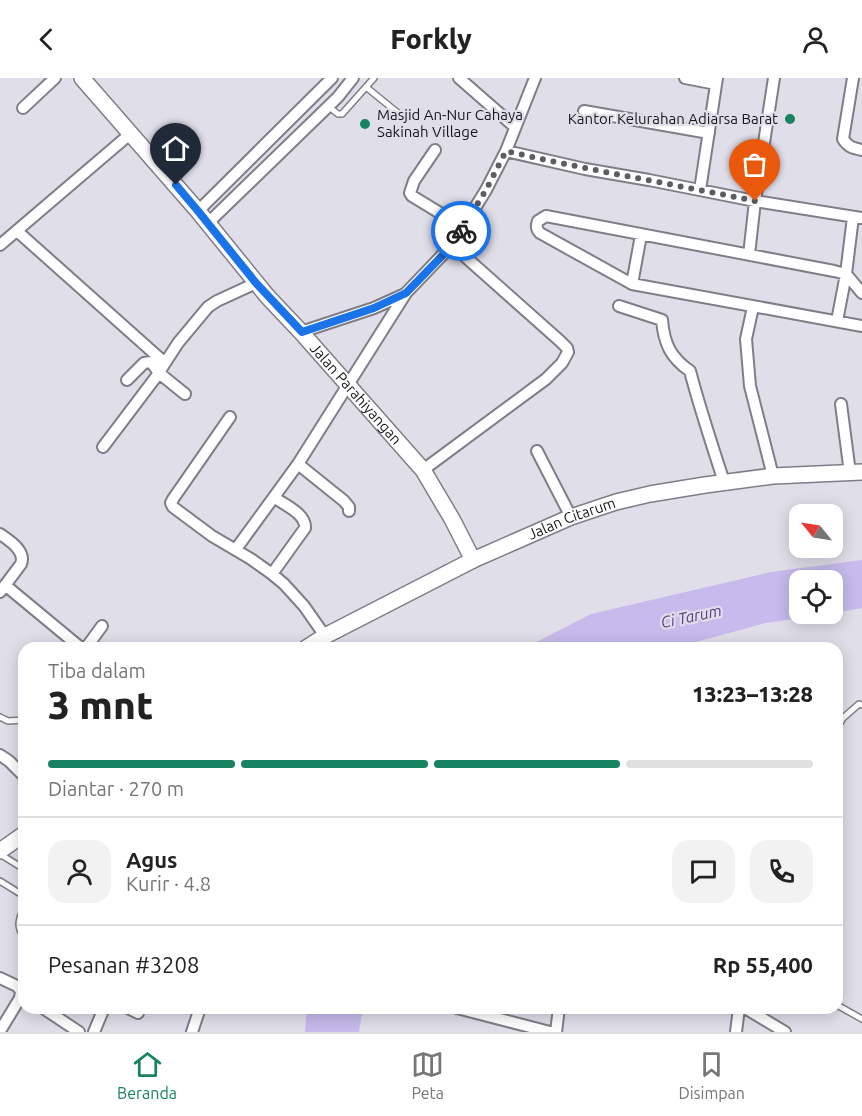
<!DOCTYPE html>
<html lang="id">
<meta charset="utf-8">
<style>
:root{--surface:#fff;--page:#f2f2f2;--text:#222;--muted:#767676;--line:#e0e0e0;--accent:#178360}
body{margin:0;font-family:Ubuntu,sans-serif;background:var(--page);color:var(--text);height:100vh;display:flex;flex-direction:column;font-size:22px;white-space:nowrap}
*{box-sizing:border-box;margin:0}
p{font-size:20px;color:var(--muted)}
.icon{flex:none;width:33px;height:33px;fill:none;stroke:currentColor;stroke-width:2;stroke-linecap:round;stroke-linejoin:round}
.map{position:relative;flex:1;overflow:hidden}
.side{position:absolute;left:18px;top:564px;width:825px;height:372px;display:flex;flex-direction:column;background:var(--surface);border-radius:18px;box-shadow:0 3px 15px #0003}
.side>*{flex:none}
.needle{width:39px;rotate:300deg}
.tools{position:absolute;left:789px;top:426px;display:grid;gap:12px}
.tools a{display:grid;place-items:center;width:54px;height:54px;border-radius:12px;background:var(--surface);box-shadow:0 3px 15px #0003;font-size:30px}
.pin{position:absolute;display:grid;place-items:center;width:51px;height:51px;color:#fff;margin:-62px -26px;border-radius:50% 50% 50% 0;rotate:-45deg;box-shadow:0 0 6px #0007}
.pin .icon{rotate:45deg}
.courier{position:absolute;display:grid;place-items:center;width:60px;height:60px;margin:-30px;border:4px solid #1a73e8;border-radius:50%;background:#fff;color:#222;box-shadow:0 2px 8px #0007}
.summary em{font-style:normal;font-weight:800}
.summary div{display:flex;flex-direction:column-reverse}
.summary{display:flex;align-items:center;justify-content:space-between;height:102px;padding:0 30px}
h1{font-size:39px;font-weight:800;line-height:45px}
.bar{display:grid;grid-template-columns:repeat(4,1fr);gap:9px 6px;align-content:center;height:72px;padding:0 30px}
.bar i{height:8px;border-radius:4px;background:var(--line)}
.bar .active{background:var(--accent)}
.bar p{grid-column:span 4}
.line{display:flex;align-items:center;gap:15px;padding:0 30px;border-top:2px solid var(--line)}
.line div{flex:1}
.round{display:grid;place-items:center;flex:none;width:63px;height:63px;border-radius:18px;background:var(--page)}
header{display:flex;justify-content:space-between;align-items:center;height:78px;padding:0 30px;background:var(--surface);font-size:27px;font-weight:800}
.menu{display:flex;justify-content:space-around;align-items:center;height:84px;border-top:2px solid var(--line);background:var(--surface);font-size:16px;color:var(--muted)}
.menu a{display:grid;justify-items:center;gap:3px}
.menu .active{color:var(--accent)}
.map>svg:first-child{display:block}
.water{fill:#c6bbec}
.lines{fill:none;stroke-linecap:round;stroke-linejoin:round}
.lane-casing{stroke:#7f7d87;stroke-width:8}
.street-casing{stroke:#7f7d87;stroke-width:14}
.secondary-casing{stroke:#7f7d87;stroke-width:18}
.lane{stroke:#fff;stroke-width:5}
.street{stroke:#fff;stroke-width:10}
.secondary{stroke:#fff;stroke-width:15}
.done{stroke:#5d5c62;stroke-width:6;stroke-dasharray:0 10.8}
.route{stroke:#1a73e8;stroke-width:8}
.poi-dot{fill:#178360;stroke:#e0dee9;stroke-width:2}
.labels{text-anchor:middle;stroke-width:4.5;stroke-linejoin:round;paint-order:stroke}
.poi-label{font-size:15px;fill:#17161a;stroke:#e0dee9;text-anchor:start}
.street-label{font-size:15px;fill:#17161a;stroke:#e0dee9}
.water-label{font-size:16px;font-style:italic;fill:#544380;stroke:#e0dee9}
</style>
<header><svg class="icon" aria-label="back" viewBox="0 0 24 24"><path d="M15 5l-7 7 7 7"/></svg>Forkly<svg class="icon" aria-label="person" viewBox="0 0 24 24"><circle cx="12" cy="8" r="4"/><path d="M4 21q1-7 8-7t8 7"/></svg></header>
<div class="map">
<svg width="862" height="954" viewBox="0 0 862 954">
<rect width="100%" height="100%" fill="#e0dee9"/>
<path class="water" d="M862,482V530L833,535L832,502H800V536H827L766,545L674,570H525L591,536L771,494Z
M307,930H363L359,954H305Z"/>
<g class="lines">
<g class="lane-casing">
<path id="lane" d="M366,9L398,35
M328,28L338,36H342L374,0
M0,639L8,643L24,642
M837,650L843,640L859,626L862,627
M0,776L24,791
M0,803L24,818
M24,830C19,840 16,850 24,858
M837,927L862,941"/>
</g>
<g class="street-casing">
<path id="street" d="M459,0L515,49
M685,0L716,6
M853,0L843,61C848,69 853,70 862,72
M23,30L55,0
M584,33L709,55
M435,72L414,103L410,115L412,118L463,149
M506,73L585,91L649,102L755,123L862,140
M700,112L717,0
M198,133L332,0
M208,145L338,19L353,0
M17,153L165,285L178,265L208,229L217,223L256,205
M0,167L130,56
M749,177L755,123L774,0
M632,206L641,157
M862,215L846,196L834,193L546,138L538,143C536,148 536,151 540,155L632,206L862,248
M619,228L662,242C664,266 671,280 690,293C700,331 712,367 724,404
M753,229L746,261L750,308L773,398
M837,243L846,196L853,139
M301,254L374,230L405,216
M127,302L144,285L151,284L159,295L185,316
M841,326L850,395
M230,339L173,421L171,425L173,429L212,458L251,481L272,496L284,506L304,528L325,558
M103,369L159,295L165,285
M537,373L571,439
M298,386L344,423L349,429V433
M423,392L546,301L562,285L568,274L567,270L560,263L452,167
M0,456C10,463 26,473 21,486L0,514
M236,471L298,386L406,215L452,167L486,112L506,73L535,0
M272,496L305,450C306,436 285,427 275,420
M5,507L81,570
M86,570L102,548
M0,677L9,683L24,698
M0,900L17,908L21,913L20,920L0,953
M43,930L79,954
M128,930L138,935
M457,930L550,954
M745,930L785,954
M94,954L104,930
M192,954L200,930
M556,954L559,930
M736,954L739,930"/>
</g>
<g class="secondary-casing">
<g id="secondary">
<path id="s1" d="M82,0L198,133L267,218L301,254L423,392L452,441L473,482"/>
<path id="s2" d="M306,570L325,558L473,482L571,439L616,424L650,416L705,407L773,398L862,394"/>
<path d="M0,773L24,756"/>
</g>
</g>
<use href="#lane" class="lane"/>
<use href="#street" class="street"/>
<use href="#secondary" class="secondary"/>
</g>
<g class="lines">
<path class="done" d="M461,153L486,112L506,73C588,92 672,106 755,123"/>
<path class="route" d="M176,107L198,133L256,205L302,254L374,230L406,215L441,179L452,167L461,153"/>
</g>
<g class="poi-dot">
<circle cx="790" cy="41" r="6"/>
<circle cx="365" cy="46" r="6"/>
</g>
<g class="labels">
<g class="poi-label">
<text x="377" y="42">Masjid An-Nur Cahaya<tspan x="377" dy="17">Sakinah Village</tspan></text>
<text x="778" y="46" text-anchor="end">Kantor Kelurahan Adiarsa Barat</text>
</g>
<g class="street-label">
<text dy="5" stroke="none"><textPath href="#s1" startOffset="418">Jalan Parahiyangan</textPath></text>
<text dy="5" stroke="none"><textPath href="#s2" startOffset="296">Jalan Citarum</textPath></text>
</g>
<g class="water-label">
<text transform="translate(691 538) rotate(-12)" y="6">Ci Tarum</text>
</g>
</g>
</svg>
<div class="tools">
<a><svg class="needle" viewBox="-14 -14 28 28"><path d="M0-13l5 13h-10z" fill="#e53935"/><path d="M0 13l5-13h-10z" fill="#767676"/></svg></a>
<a><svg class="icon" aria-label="locate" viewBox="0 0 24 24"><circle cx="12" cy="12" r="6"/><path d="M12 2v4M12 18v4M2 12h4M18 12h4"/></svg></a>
</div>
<div class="pin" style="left:755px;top:123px;background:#ea580c"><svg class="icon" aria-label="bag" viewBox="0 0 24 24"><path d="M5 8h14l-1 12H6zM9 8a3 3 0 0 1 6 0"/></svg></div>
<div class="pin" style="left:176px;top:107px;background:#1f2937"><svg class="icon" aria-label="home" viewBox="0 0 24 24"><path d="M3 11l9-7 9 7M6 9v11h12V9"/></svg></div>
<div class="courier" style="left:461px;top:153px"><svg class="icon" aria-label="bike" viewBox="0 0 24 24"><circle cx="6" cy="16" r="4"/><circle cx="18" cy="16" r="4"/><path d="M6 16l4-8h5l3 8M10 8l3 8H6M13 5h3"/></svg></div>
<section class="side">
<div class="summary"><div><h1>3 mnt</h1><p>Tiba dalam</p></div><em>13:23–13:28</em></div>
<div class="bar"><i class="active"></i><i class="active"></i><i class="active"></i><i></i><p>Diantar · 270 m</p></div>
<div class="line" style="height:108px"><a class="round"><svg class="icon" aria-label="person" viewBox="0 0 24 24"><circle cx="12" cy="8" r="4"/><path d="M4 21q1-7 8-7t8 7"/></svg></a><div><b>Agus</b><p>Kurir · 4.8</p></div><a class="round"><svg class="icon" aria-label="chat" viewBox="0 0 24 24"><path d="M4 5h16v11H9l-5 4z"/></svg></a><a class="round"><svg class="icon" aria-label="phone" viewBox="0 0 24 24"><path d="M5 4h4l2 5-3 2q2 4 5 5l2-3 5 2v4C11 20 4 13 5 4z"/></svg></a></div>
<div class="line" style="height:78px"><div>Pesanan #3208</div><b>Rp 55,400</b></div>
</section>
</div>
<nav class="menu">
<a class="active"><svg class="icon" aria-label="home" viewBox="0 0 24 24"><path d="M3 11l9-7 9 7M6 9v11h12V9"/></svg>Beranda</a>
<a><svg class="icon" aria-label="map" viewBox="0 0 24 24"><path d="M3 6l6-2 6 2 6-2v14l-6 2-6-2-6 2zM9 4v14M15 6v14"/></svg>Peta</a>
<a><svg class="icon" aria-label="saved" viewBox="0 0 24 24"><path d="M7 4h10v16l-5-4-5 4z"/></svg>Disimpan</a>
</nav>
